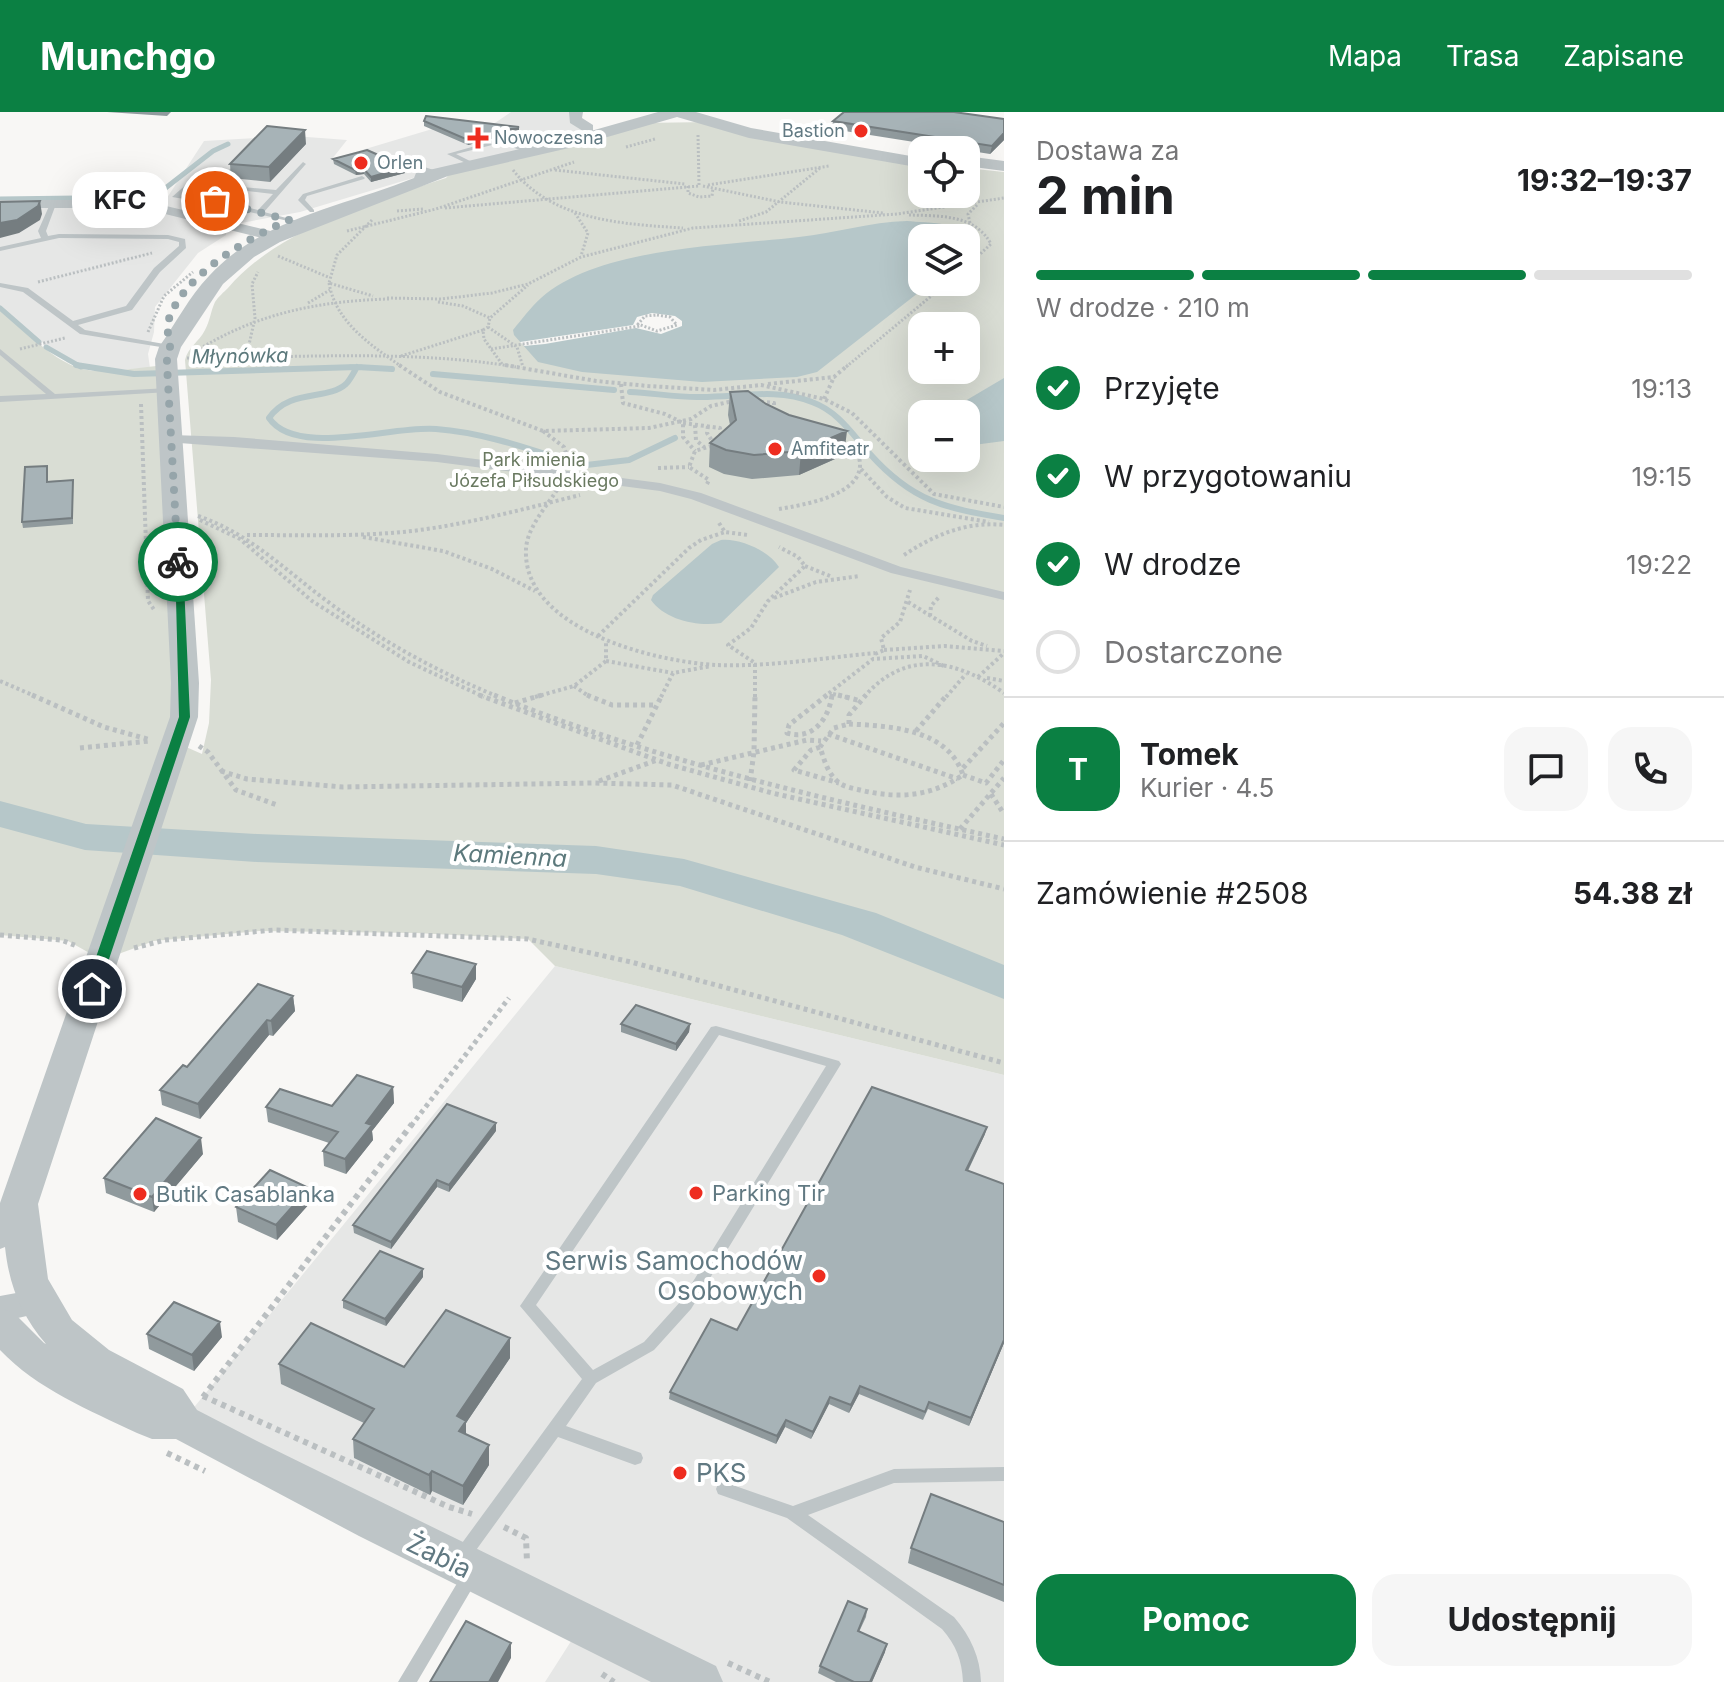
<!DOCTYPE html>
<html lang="pl">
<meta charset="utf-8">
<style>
:root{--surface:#fff;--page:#f6f6f6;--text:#202124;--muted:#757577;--line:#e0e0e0;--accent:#0b8043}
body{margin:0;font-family:Inter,sans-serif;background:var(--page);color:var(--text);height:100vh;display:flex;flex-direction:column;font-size:30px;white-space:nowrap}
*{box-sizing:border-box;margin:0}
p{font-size:26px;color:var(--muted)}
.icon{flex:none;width:44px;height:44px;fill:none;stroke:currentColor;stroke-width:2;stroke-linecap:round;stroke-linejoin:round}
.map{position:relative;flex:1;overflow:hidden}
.panel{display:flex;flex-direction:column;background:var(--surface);width:720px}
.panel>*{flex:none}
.fabs{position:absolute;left:908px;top:24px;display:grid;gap:16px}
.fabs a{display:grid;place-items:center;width:72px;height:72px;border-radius:16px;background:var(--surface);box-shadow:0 8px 32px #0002;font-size:40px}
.pin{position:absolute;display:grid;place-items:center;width:68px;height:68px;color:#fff;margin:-34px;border:4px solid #fff;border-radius:50%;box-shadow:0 2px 8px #0007}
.courier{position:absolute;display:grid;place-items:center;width:80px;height:80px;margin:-40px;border:6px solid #0b8043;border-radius:50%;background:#fff;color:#222;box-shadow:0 2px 10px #0007}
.bubble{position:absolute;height:56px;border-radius:24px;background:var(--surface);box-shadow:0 8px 32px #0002;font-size:26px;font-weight:700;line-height:56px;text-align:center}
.summary em{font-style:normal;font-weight:700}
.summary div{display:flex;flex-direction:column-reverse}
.summary{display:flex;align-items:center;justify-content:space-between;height:136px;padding:0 32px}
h1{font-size:52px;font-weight:700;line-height:60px}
.bar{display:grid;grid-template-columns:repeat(4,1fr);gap:12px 8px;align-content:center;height:96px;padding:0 32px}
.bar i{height:10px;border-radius:6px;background:var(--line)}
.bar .selected{background:var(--accent)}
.bar p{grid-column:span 4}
.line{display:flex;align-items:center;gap:20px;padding:0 32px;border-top:2px solid var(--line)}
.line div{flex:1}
.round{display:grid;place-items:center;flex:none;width:84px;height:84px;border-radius:24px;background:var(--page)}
ol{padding:0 32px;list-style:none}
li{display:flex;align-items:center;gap:24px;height:88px}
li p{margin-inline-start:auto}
li .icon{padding:8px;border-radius:50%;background:var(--accent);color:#fff;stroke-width:4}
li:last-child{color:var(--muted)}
li i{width:44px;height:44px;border:4px solid var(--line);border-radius:50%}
.cta{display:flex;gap:16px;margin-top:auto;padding:16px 32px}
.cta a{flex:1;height:92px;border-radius:24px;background:var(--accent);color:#fff;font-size:32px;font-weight:700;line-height:92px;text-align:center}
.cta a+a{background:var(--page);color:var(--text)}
header{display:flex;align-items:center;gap:48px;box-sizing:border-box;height:112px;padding:0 40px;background:var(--accent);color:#fff}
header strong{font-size:38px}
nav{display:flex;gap:44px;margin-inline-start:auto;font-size:28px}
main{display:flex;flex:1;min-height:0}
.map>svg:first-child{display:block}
.built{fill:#e6e7e6}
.green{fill:#d9ddd4;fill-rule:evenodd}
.water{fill:#b6c7c9}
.pier{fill:#f8f7f5}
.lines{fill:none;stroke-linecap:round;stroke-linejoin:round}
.stream-far1{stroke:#b6c7c9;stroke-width:5}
.stream{stroke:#b6c7c9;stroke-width:6}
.river{fill:#b6c7c9;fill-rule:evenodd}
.path-far3{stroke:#babfc1;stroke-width:3;stroke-dasharray:2 2;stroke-linecap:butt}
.path-far2{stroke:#babfc1;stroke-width:4;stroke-dasharray:3 3;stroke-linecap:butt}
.path-far1{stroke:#babfc1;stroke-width:5;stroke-dasharray:4 4;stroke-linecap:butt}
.path{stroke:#babfc1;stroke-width:6;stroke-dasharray:5 5;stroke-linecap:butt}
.service{fill:#bec5c7;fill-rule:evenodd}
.pedestrian{fill:#bec5c7;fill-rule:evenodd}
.minor{fill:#bec5c7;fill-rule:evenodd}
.tertiary{fill:#bec5c7;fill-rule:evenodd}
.wall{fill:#909a9d}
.shaded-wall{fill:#757d80}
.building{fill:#a7b3b7;stroke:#757d80;stroke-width:2}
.route{fill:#0b8043}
.done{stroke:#96a5aa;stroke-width:8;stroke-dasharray:0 14.4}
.poi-dot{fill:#ee2c1f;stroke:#fff;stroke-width:3}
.labels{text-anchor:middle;stroke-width:8;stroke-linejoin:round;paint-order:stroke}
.far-poi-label{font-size:18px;fill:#617982;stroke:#fff;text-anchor:start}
.far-park-label{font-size:18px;fill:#697960;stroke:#fff}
.far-water-label{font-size:20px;font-style:italic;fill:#5c797c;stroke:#fff}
.poi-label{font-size:22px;fill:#617982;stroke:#fff;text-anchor:start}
.water-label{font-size:24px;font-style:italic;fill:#5c797c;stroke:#fff}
.near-poi-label{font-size:26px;fill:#617982;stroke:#fff;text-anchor:end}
.near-street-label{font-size:26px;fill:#617982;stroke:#fff}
</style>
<header>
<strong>Munchgo</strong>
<nav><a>Mapa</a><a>Trasa</a><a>Zapisane</a></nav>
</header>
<main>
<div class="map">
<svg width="1004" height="1570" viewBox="0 0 1004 1570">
<rect width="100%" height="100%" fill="#f8f7f5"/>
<path class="built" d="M511,0H576L588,16L540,32L528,39L433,60L300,100L225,114L226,123L198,141L155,195L154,220L148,242L150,256L95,259L68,251L0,196V92L161,95L204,29L294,24L347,28L332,47L449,12L489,15Z
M555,854L1004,963V1570H545L582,1512L182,1310Z"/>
<path class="green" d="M709,10L922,51V82H966V56L1004,60V963L555,854L528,827L416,821L259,819L154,829L102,848L68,829L0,823V196C27,219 59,259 98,259C121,259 144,255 167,253L177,631L202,642L209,611L211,568L185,248C188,235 199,230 205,218C210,209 211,198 215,190C218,185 224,180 228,176C279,116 374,90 446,66L452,59L642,11ZM922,126H966V170H922ZM922,214H966V258H922ZM922,302H966V346H922Z"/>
<path class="water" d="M907,109C927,111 972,109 975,135L966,143V126H922V170H932L817,260L797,265L702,270L582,260L538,250L514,223L513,218C522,207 531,195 541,186C598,135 725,134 799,125C835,121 870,110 907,109Z
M1004,266V329L966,334V302H943Z
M721,428C740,426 769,439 779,455L721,511C698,515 665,508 651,488L653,483L712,432Z"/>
<path class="pier" d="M652,201L675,204L682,209V214L661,222L636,216L545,232L524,234L520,230L633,213L637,205Z"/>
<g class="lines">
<path class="stream-far1" d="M0,87L154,85L213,39L228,32
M0,196L39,230
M46,235L81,255
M350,255H361"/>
<path class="stream" d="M76,253L134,262L357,255L392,257
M357,255C354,260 350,268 346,272C327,289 290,276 269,306C296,346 393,313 436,317C477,320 518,333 557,346
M433,262L614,278
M630,280C652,281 675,285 697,285C735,286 776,275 812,290C839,300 852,322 870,342C912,389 944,396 1004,406
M578,354L629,348L675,326"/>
<path class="river" d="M0,689L86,712L257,722L596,734L684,747L876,801L1004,853V887L842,823L680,774L596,762L257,750L85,738L0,715Z"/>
<path class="path-far3" d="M698,23L699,73
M626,35L655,27
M513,58C553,109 623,112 683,116
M555,58L685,72
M708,73L829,54
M688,74V81L699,85L712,84L713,76
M703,74L780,90L883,101
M445,96L699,74
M397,99L423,97
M575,101L588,121L581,144
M909,103C939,104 975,102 991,132L966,155
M372,108L337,143L329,171L373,184
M739,109L766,100L820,56
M970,111L968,102L977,93
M347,119L436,97L574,50
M278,144L328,165
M38,170L152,141
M329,171C336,211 371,233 402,255
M387,186L441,187L492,181L528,172L581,145L693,116L897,102L1004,86
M438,190L463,194L490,206
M308,191L330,178
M657,203L670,205L677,213L657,219L638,212L645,204Z
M488,215L517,235L523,255
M148,220L164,184L193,160
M20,237L65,226
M491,237L640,214
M193,241C254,202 317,189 389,187
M401,244L483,218
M187,246C295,246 409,237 516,255
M246,246L255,206L252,172L258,160
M502,252L484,227L483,218L488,215L490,206L528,173
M846,255L948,170"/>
<path class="path-far2" d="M399,253L440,280L543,319L649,316L691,307L711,294L733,289
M505,253L596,269L648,274L714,278L761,273L824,287L852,301L934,382L1004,395
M621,272L623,291L665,302L683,311V325L695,339
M768,272L834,265L848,253
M824,287L834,265
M755,289L774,291V296
M141,292L148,489L155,499
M683,311L720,316L722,329
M695,313L696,328L704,335
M708,314L707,321L714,332
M543,319L564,335L568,347
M658,356L689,355
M861,357L887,385L905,396L989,410
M707,372L709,368L689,355L695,339L717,332
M557,378C546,395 527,416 526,437C522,517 655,550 717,553C769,555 823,546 875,541
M779,397C802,393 862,384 860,351C859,339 848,334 839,330
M198,404C251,422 287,460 331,492C383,530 440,561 499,585
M200,408L240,427L312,489L409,550L484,585
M719,411L725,420L748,423
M247,423C302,423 358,425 412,419C469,412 524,397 580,383
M363,425L443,439L492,457L535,479
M904,443C934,423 967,409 1004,413
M805,454L830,464
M774,486L816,470L860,464
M908,490L972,529L987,534
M930,504L931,494L939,485
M598,524L689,436L701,428L725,420
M884,538L945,534L1004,539
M875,542L884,538L881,526L900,510L910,478
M606,549L673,561
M978,565L1004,541
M987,566L1004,569
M0,569L37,585
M574,574L590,585
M833,582L846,585
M535,585L574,574L606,549V529
M661,585L673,561L711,554
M755,585V551L728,533L751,516L768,489L805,454L798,445L779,435
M824,585L873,547L923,544L946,555
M832,585V582
M864,585C905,537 956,547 1004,581
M946,585L966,562"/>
<path class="path-far1" d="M32,583L104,615L151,628
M479,583L668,652L772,681L1004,733
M494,583C658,650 832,689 1004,727
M587,583L612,593H657
M827,583L789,613L787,621C812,629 829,607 832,583
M838,583L861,589
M515,591L542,583
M849,612C891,614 948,617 963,663C930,685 898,687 860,678C852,676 843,675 837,669C827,660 824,647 820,635L834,616Z
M849,612V603L866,583
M916,619L947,583
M828,622L958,667
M637,633L662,583
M199,634L208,640L236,678L277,693
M820,635L811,638L794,658L839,671
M80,636L150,629
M701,653L807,628L821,629
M963,656L1004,611
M221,659L247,667L343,675L594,671L672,673L915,755L1004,777
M963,663L986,671L1004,648
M599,669L657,648
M750,669L754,640L755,583
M991,682L1004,702
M960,717L1004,666
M0,823L61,828L77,834
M134,836L165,828L274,818L528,827L631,850L1004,951
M411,1014L509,886"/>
<path class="path" d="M203,1284L449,1395L472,1402
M203,1285L412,1012
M167,1341L205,1359
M504,1415L526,1426L527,1450
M728,1551L770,1570
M602,1562L614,1570"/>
<path class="service" d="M500,27L531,39L526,40L500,31L456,42L476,52V54L474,55L447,42Z
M303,50L306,52L305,53L264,100L305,111V113L220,93L172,85L188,71L213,72L237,51L240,53L220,73L276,78ZM192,74L231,78L218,89L181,84ZM238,78L273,82L258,98L225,90Z
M415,52L443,61L444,62L441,64L415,56L396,59L393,57Z
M362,64L365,66L364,67L307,84L305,88L314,98V100H310L298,88L303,82Z
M53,90L56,92L46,119L48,124L59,122L168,123L185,127L186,136L160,160L132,198L78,213L85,218L170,233H173V237L80,222L23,180L0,175V171L28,176L73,209L126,194L154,156L179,134V130L168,127L59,126L0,139V135L41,126L38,119L50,92Z
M0,237L55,282L169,276L173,278L169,280L0,290V284L46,282L0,243Z
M716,914L839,949L841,952L691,1197L654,1238L596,1271L566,1314L641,1341L643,1346L641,1351L635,1353L558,1325L466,1452L460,1454L454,1452L452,1447L454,1442L582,1267L520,1194L711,915ZM719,923L826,954L681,1189L644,1230L593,1258L536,1193Z
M1004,1355V1369L894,1371L808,1403L954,1505C971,1525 980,1545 981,1570H963C962,1548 956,1533 942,1517L787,1406L718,1382L716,1377L718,1372L724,1370L793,1394L894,1357Z
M471,1455L477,1458L479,1463L477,1468L417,1570H398L465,1458Z"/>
<path class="pedestrian" d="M171,323L234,325L437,342L660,371L701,381L901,455L1004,480V488L891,461L691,387L660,379L437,350L166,330L165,327Z"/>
<path class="minor" d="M569,0H583L582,6L593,13V19H583L570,11Z
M0,88H141L283,122L286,125L278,130L141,96H0Z
M38,1177L49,1181L54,1190L49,1199L0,1210V1184Z"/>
<path class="tertiary" d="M658,0H696L751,16L922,46V56L749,26L677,5L569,36L448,64L280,130L254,145L223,172L181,235L177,247L199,571L198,605L38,1092L48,1167L72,1208L109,1238L183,1277L197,1298L261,1331L716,1554L723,1570H651L359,1424L176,1327H152L137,1321C89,1298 37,1277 0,1238V1196L14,1201L44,1231L46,1232C21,1203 9,1173 5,1135L0,1137V1091L170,605L171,571L155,247L159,235C176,211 189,185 209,164C262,106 345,94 414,66L416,61L559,28Z
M966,44L1004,49V59L966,54Z"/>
</g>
<path class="wall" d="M107,0H171L167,4Z
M1004,7V28L990,42L832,17L833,9Z
M424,9L519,20L468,33L424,14Z
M306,32L270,70L231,66L230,52Z
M333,47L392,49V54L394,56L405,61L371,70L364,62L356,63L334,52Z
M730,280L766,292L844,343L799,363L752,367L724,362L709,355L710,331L730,313L728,303Z
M47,354L48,369L73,368V412L23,416L22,410Z
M476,852V867L462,890L413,876L412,861Z
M293,884L295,899L273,924L269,923L200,1007L162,993L160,978L187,955Z
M621,912H690L689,920L676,939L621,920Z
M393,975L394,991L372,1019L373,1028L346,1062L324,1054L323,1039L329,1031L268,1010L266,995L332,994Z
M496,1019L449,1080L437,1075L391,1137L354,1121L353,1113Z
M985,1022L968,1059L1004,1231L969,1314L928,1297L923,1308L859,1282L849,1301L829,1292L811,1327L785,1315L776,1332L669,1287L670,1280L737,1218Z
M203,1042L154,1100L106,1081L104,1066Z
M310,1091L277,1128L238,1110L236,1095Z
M423,1165L386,1214L343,1196V1188Z
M147,1222L222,1225L194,1259L149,1237Z
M510,1226V1246L466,1311V1323L489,1333V1353L463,1393L432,1379L430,1383L354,1346L353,1327L364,1311L281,1272L279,1252L404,1255Z
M1004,1410V1490L908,1451L911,1436Z
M867,1497L866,1505L859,1520L885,1540L872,1570H836L818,1561L820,1554Z"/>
<path class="shaded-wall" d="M519,15V20L468,33V28Z
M305,18L306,32L270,70L269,55Z
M1004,21V28L990,42L992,34Z
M405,55V61L371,70V65Z
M363,56L364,62L356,63L355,58Z
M40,89L42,102L40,108L19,121L0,126V111Z
M847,319L844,343L799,363L801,339Z
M476,852V867L462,890V875Z
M293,884L295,899L273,924L271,909Z
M267,908L269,923L200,1007L198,992Z
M690,912L689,920L676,939V932Z
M393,975L394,991L372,1019L373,1028L346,1062L345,1047L366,1011Z
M496,1011V1019L449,1080V1073Z
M987,1015L985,1022L964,1066L966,1058Z
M201,1026L203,1042L154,1100L152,1085Z
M437,1068V1075L391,1137V1130Z
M309,1076L310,1091L277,1128L276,1113Z
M423,1157V1165L386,1214L385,1207Z
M220,1210L222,1225L194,1259L192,1243Z
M510,1226V1246L466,1311V1328L459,1339L457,1304Z
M1004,1228V1231L969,1314L971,1306Z
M860,1274L859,1282L849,1301L851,1293Z
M830,1285L829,1292L811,1327L813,1320Z
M786,1308L785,1315L776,1332L777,1324Z
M489,1333V1353L463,1393V1374Z
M432,1359V1379L430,1383L429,1363Z
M511,1531V1546L498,1570H489Z
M887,1532L885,1540L872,1570H870Z"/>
<path class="building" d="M844,0H954L1004,7V21L992,34L833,9Z
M426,4L519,15L468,28L424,9Z
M267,14L305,18L269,55L230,52Z
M367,38L392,49L390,52L394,56L405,55L371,65L363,56L355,58L333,47Z
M40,89L38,94L17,108L0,111V90Z
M748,279L766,292L789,303L847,319L801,339L754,343L726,338L710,331L736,308L730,280Z
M47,354V370L73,368L72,406L22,410L25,355Z
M427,839L476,852L462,875L412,861Z
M258,872L293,884L271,909L267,908L198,992L160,978L183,953L187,955Z
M636,893L690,912L676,932L621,912Z
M357,963L393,975L366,1011L372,1013L345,1047L323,1039L338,1020L266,995L280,977L332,994Z
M872,975L987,1015L966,1058L1004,1072V1228L971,1306L929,1290L925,1300L860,1274L851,1293L830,1285L813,1320L786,1308L777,1324L670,1280L711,1207L737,1218Z
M447,992L496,1011L449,1073L437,1068L391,1130L353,1113Z
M156,1006L201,1026L152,1085L104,1066Z
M270,1058L309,1076L276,1113L236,1095Z
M380,1139L423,1157L385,1207L343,1188Z
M174,1190L220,1210L192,1243L147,1222Z
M446,1198L510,1226L457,1304L466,1309L459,1319L489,1333L463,1374L432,1359L429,1363L353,1327L374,1297L279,1252L311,1211L404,1255Z
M931,1382L1004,1410V1473L911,1436Z
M848,1489L867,1497L858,1519L887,1532L870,1570H854L820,1554Z
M466,1509L511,1531L489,1570H430Z"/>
<path class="route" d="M175,448L183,450L190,605L99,877L92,881L85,877L179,605Z"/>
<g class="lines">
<path class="done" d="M178,450L167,253C166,246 170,241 170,235C170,226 166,219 168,210C181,164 248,126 289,108L215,89"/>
</g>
<g class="poi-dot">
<circle cx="861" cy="19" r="8"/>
<path d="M474 14h8v8h8v8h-8v8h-8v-8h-8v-8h8z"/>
<circle cx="361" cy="51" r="8"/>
<circle cx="775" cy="337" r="8"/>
<circle cx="696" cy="1081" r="8"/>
<circle cx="140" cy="1082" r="8"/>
<circle cx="819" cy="1164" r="8"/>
<circle cx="680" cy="1361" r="8"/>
</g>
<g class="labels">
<g class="far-poi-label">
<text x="845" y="25" text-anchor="end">Bastion</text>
<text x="494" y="32">Nowoczesna</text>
<text x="377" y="57">Orlen</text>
<text x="791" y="343">Amfiteatr</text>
</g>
<g class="far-park-label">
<text x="534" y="354">Park imienia<tspan x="534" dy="21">Józefa Piłsudskiego</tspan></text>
</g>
<g class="far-water-label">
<text transform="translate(240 244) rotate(-1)" y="7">Młynówka</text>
</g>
<g class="poi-label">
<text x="712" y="1089">Parking Tir</text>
<text x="156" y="1090">Butik Casablanka</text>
</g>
<g class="water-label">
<text transform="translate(510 744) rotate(3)" y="8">Kamienna</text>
</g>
<g class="near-poi-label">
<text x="803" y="1158">Serwis Samochodów<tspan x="803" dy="30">Osobowych</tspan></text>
<text x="696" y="1370" text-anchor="start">PKS</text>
</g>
<g class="near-street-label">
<text transform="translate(439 1444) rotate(26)" y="9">Żabia</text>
</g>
</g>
</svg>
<div class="fabs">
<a><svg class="icon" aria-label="locate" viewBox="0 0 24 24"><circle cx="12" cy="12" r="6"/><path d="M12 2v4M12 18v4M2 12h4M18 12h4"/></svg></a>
<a><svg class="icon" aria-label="layers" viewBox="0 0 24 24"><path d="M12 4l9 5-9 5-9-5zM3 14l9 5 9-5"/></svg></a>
<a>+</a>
<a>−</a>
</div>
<div class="pin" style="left:215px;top:89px;background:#ea580c"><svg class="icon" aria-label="bag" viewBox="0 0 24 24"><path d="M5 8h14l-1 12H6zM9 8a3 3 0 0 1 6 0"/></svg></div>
<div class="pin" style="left:92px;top:877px;background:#1f2937"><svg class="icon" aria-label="home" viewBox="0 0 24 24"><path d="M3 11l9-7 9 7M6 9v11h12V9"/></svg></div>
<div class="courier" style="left:178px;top:450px"><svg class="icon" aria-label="bike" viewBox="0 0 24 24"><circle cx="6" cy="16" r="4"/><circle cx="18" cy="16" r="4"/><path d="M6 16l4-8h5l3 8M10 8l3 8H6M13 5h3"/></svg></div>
<div class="bubble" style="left:72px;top:60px;width:96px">KFC</div>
</div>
<section class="panel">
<div class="summary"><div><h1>2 min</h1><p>Dostawa za</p></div><em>19:32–19:37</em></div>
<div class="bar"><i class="selected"></i><i class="selected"></i><i class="selected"></i><i></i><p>W drodze · 210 m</p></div>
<ol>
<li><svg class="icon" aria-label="check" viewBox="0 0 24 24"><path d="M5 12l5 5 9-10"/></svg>Przyjęte<p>19:13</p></li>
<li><svg class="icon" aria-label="check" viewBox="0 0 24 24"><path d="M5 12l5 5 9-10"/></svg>W przygotowaniu<p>19:15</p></li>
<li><svg class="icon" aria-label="check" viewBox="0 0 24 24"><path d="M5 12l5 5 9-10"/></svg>W drodze<p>19:22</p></li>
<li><i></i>Dostarczone</li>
</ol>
<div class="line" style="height:144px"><b class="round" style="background:var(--accent);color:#fff">T</b><div><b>Tomek</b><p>Kurier · 4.5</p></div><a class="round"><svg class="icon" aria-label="chat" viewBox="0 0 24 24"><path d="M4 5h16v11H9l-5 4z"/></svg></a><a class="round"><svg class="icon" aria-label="phone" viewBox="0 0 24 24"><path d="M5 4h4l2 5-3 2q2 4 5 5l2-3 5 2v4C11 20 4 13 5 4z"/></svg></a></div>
<div class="line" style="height:104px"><div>Zamówienie #2508</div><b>54.38 zł</b></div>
<div class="cta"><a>Pomoc</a><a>Udostępnij</a></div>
</section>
</main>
